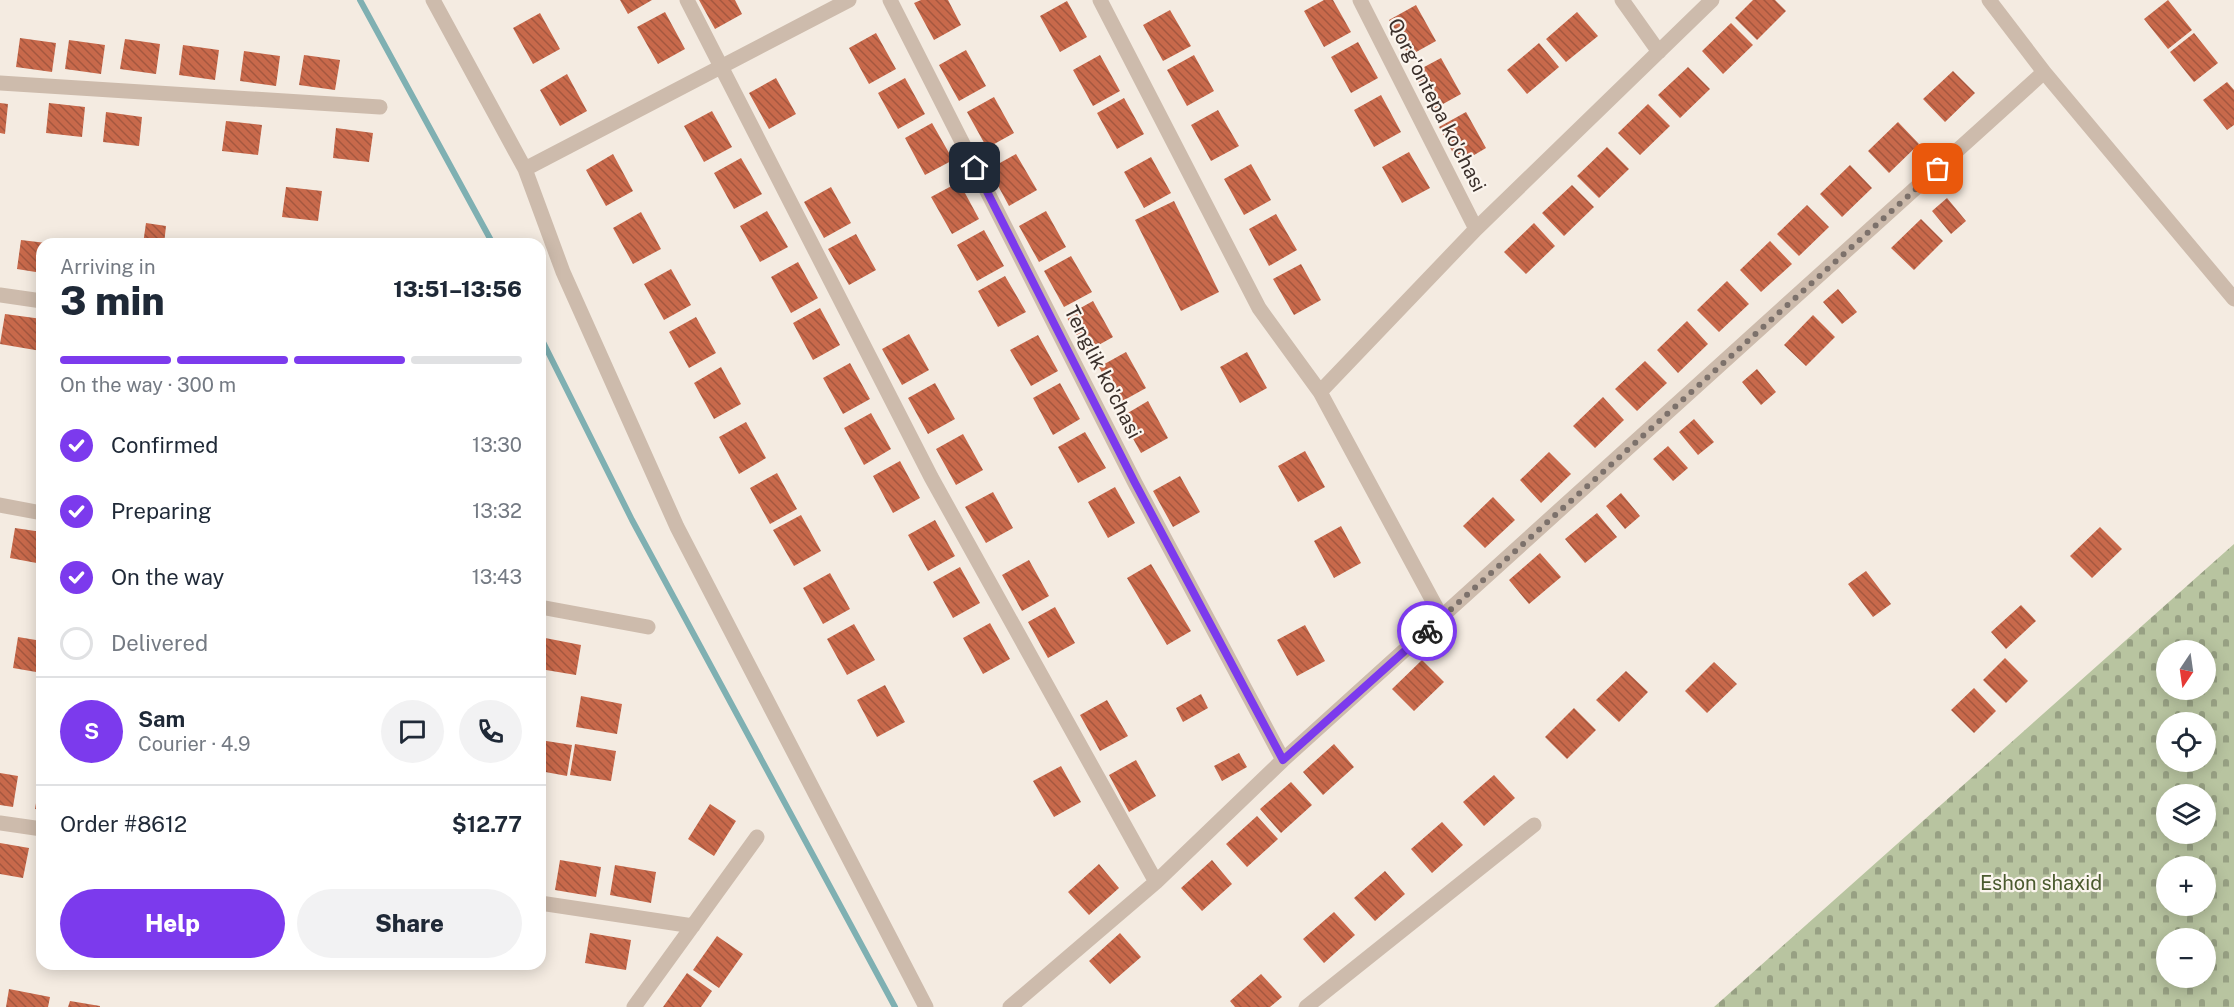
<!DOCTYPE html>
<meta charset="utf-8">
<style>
:root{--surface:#fff;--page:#f2f2f3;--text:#1f2937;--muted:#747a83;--line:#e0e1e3;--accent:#7c3aed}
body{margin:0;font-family:"Public Sans",sans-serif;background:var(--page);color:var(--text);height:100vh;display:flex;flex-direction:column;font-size:22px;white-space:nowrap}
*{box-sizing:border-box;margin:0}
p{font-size:20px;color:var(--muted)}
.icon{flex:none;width:33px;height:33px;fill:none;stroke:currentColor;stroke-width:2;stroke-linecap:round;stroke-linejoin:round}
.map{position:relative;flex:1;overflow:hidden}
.details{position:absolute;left:36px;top:238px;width:510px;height:732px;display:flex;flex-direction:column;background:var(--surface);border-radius:18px;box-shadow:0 3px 15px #0003}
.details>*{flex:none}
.needle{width:39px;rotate:193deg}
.fabs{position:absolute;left:2156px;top:640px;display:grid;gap:12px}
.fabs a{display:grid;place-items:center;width:60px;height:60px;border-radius:50%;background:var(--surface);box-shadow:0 3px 15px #0003;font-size:30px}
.pin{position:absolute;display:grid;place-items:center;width:51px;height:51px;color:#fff;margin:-26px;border-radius:12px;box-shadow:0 3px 9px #0006}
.courier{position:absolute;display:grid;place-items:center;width:60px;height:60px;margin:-30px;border:4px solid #7c3aed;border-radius:50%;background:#fff;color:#222;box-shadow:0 2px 8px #0007}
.summary em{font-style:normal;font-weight:800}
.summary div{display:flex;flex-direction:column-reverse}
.summary{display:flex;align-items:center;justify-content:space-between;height:102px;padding:0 24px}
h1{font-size:39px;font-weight:800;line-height:45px}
.bar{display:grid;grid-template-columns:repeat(4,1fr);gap:9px 6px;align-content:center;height:72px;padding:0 24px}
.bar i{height:8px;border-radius:4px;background:var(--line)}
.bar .current{background:var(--accent)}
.bar p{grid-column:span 4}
.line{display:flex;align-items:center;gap:15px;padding:0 24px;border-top:2px solid var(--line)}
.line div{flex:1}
.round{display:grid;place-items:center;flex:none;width:63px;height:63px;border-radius:32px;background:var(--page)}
ol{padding:0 24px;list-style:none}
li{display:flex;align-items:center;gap:18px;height:66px}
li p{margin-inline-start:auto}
li .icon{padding:6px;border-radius:50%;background:var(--accent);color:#fff;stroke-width:4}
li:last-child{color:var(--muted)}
li i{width:33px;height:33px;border:3px solid var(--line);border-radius:50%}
.action{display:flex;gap:12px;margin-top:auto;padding:12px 24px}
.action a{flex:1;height:69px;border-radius:36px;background:var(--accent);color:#fff;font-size:24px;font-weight:800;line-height:69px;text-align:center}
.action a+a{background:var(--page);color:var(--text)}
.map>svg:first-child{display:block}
.cemetery{fill:url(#cemetery-stones);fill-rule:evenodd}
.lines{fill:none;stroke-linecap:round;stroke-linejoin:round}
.stream{stroke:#7fb0b2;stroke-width:6}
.building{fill:url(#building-back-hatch)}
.minor{stroke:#cdbbac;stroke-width:15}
.done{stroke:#7c716b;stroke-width:6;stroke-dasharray:0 10.8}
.route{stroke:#7c3aed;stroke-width:8}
.labels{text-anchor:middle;stroke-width:4.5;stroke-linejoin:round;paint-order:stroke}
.street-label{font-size:20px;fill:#3b302b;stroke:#fbf5ee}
.park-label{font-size:20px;fill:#4a5a2e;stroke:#fbf5ee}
</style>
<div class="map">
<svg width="2234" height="1007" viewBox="0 0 2234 1007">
<defs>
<pattern id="cemetery-stones" width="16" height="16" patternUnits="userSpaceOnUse" patternTransform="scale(1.5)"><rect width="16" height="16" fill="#b8c4a0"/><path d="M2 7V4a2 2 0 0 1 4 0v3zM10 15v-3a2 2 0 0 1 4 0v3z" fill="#97a083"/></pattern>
<pattern id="building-back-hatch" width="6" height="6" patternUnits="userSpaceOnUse" patternTransform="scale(1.5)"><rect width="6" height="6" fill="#c8694b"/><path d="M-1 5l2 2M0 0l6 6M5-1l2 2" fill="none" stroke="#a4573f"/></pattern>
</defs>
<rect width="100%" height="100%" fill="#f4ebe1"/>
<path class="cemetery" d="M2234,544V1007H1714ZM2166,651H2205V690H2166ZM2166,723H2205V762H2166ZM2166,795H2205V834H2166ZM2166,867H2205V906H2166ZM2166,939H2205V978H2166Z"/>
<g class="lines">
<path class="stream" d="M360,0L493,244
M540,336L632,520L895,1007"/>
</g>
<path class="building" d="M620,0H652L628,14Z
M699,0H735L742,14L715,29Z
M921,0H948L961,25L934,40L914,3Z
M1324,0H1333L1351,32L1324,47L1304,11Z
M1753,0H1775L1786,11L1757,40L1735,18Z
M2168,0L2192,30L2168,49L2144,19Z
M1067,1L1087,37L1060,52L1040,16Z
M1416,5L1436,41L1409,56L1389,20Z
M1170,10L1191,46L1163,61L1143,25Z
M665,12L685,49L658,64L637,27Z
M1577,12L1598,36L1566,62L1546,39Z
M540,13L560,49L533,64L513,28Z
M1731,23L1753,45L1723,74L1702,51Z
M876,33L896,69L869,84L849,48Z
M2194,33L2218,63L2194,82L2170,52Z
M20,38L56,43L52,72L16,67Z
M125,39L160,44L156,74L120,69Z
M69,40L105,45L101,74L65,69Z
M1358,42L1378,78L1351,93L1331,57Z
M1539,43L1559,67L1527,94L1507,70Z
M183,45L219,50L215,80L179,75Z
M966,50L986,86L959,101L939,65Z
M244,51L280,56L276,86L240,81Z
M304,55L340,60L335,90L299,85Z
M1100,55L1120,91L1093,106L1073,70Z
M1194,55L1214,91L1187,106L1167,70Z
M1441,58L1461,94L1434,109L1413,73Z
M1688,67L1710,89L1680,118L1658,95Z
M1953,71L1975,93L1945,122L1923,99Z
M567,74L587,111L560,126L540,90Z
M776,78L796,114L769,129L749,93Z
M905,78L925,114L898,129L878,93Z
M2227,82L2234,90V125L2227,130L2203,100Z
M1381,95L1401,132L1374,147L1354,110Z
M994,97L1014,133L987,148L967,112Z
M1124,98L1144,134L1117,149L1097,113Z
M0,103L8,104L5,134L0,133Z
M49,103L85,107L82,137L46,133Z
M1648,104L1670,126L1640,155L1618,133Z
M1218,110L1239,146L1211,161L1191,125Z
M712,111L732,147L704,162L684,126Z
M106,112L142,117L139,146L103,142Z
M1466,112L1486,148L1459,164L1439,127Z
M226,121L262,125L258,155L222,151Z
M1898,122L1919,144L1889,173L1868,151Z
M932,123L953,160L925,175L905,138Z
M336,128L373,133L369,162L333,158Z
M1607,147L1629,169L1599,198L1577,176Z
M1409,152L1430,188L1402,203L1382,167Z
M613,154L633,191L606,206L586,170Z
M1016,154L1037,190L1009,206L989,169Z
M1151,157L1171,193L1144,208L1124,172Z
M741,158L762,194L734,209L714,173Z
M1251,164L1271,200L1244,215L1224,179Z
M1850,165L1872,188L1842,217L1820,194Z
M959,182L979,219L952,234L931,197Z
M1572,185L1594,207L1564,236L1542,213Z
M286,187L322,191L318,221L282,217Z
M831,187L851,223L824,238L804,202Z
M1947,198L1966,221L1951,234L1932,211Z
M1174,201L1219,292L1181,311L1135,220Z
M1807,205L1829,227L1799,256L1777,234Z
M767,211L788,247L760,262L740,226Z
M1046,211L1066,247L1039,262L1019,226Z
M641,212L661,249L633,264L613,228Z
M1276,214L1297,250L1269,266L1249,229Z
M1921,219L1943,241L1914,270L1891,248Z
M146,223L166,226L164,244H143Z
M1534,223L1555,246L1526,274L1504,252Z
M984,230L1004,266L977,281L957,245Z
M856,234L876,270L849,285L828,249Z
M21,240L46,243L42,244V273L17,269Z
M1770,241L1792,264L1761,292L1740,270Z
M1071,256L1092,292L1064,307L1044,271Z
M798,262L818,298L791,313L771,277Z
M1301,264L1321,300L1294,315L1273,279Z
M671,269L691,305L664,320L644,284Z
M1005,276L1026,312L998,327L978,291Z
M1727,281L1749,304L1719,332L1697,310Z
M1838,289L1857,312L1842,324L1823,302Z
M1093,301L1113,337L1086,352L1066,316Z
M820,308L840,345L813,360L793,323Z
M5,314L42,319L41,351L0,344Z
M1813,315L1835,337L1806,366L1784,345Z
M696,317L716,353L689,368L669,332Z
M1687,321L1708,344L1678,373L1657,350Z
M909,334L929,370L902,385L882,349Z
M1038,335L1058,371L1031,386L1010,350Z
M1126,352L1146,388L1119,403L1099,367Z
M1247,352L1267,388L1240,403L1220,367Z
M1645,361L1667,383L1637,411L1615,389Z
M850,363L870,399L843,414L823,378Z
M721,367L741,404L714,419L694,383Z
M1757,369L1776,392L1761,405L1742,382Z
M935,383L955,419L928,434L908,398Z
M1060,383L1080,419L1053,435L1033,398Z
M1603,397L1624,420L1595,448L1573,426Z
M1148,401L1168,438L1141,453L1121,417Z
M871,413L891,449L864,465L844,428Z
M1694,419L1714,442L1698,455L1679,432Z
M746,422L766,458L739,474L719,437Z
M1085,432L1106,468L1078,483L1058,447Z
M963,434L983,470L956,485L936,449Z
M1668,446L1688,468L1673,481L1653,459Z
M1305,451L1325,487L1298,502L1278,466Z
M1549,452L1571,474L1541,503L1520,480Z
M900,461L920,498L893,513L873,476Z
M777,473L797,509L770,524L750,488Z
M1180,476L1200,512L1173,527L1153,491Z
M1115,487L1135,523L1108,538L1088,502Z
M993,492L1013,528L986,543L965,507Z
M1621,493L1640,516L1625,529L1606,506Z
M1493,497L1515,520L1485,548L1463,526Z
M1597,513L1617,537L1585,563L1565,539Z
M801,515L821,551L794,566L773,530Z
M935,520L955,556L928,571L908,535Z
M1341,526L1361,563L1334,578L1314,541Z
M2100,527L2122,549L2092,578L2070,556Z
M15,528L42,532V564L10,558Z
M1540,553L1561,577L1529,604L1509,580Z
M1029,560L1049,596L1022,611L1002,575Z
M1151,564L1191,631L1167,645L1127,578Z
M960,567L980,603L953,618L933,582Z
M1866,571L1891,604L1873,617L1848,584Z
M830,573L850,609L823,624L803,588Z
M2021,605L2036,621L2006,649L1991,632Z
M1055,607L1075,643L1048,658L1028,622Z
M990,623L1010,659L983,674L963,638Z
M854,624L875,660L847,675L827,639Z
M1305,625L1325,661L1297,676L1277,640Z
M18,637L42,641V673L13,668Z
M540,637L581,645L576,675L540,669Z
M2005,658L2028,681L2006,703L1983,680Z
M1422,660L1444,682L1414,711L1392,689Z
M1714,662L1737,684L1707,713L1685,691Z
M1626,671L1648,692L1619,722L1596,700Z
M885,685L905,722L877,737L857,700Z
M1974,688L1996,711L1974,733L1951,710Z
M1201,694L1208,708L1183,722L1176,708Z
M581,696L622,704L617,734L576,727Z
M1107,700L1128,736L1100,751L1080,715Z
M1574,708L1596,730L1567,759L1545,737Z
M540,740L572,745L567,776L540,771Z
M575,744L616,751L611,781L570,775Z
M1334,744L1354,767L1323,795L1303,772Z
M1239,753L1247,767L1222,781L1214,766Z
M1136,760L1156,796L1129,812L1109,775Z
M1061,766L1081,802L1054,817L1033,781Z
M0,773L18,776L13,807L0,805Z
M1494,775L1515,798L1484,826L1463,802Z
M40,779H42V810L35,809Z
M1291,782L1312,805L1281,833L1260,809Z
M710,804L736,821L714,856L688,839Z
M1257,816L1278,839L1247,867L1226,844Z
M1442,822L1463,845L1432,873L1411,849Z
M0,843L29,848L23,878L0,874Z
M560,860L601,867L596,897L555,890Z
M1212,860L1232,884L1202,911L1181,888Z
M1099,864L1119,888L1089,915L1068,892Z
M615,865L656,872L651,903L610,895Z
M1385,871L1405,894L1375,921L1354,898Z
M1334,912L1355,935L1324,963L1303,939Z
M590,933L631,940L626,970L585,963Z
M1120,933L1141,957L1110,984L1089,961Z
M717,936L743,954L719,988L693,970Z
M687,973L712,991L701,1007H663Z
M1261,974L1282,997L1270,1007H1235L1230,1001Z
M9,989L50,997L48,1007H6Z
M70,1001L100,1006V1007H68Z"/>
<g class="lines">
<path class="minor" d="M433,0L525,169L563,272L677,527L926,1007
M687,0L931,477L1156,882
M890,0L1135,483L1283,760
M1100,0L1259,308L1320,392L1442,618
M1360,0L1476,229
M1622,0L1659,52
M1989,0L2044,72L2234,299
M0,83L380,107
M525,169L849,0
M0,295L42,301
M1320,392L1476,229L1712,0
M0,505L42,513
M540,607L648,627
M0,823L42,829
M540,903L693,926
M634,1007L757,837
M1010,1007L1156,882L1283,760L2044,72
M1306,1007L1534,825"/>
</g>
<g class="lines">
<path class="done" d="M1427,631L1938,169"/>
<path class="route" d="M975,168L1135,483L1283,760L1427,631"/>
</g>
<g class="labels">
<g class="street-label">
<text transform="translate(1437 105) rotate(63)" y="7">Qorg'ontepa ko'chasi</text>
<text transform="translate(1103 372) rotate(63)" y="7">Tenglik ko'chasi</text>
</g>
<g class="park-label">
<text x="2041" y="890">Eshon shaxid</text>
</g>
</g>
</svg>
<div class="fabs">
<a><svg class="needle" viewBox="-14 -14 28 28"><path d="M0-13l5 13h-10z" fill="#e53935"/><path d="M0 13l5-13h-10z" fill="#747a83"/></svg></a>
<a><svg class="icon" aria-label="locate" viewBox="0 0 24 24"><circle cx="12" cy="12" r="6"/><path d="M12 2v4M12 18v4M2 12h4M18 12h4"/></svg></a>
<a><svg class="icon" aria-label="layers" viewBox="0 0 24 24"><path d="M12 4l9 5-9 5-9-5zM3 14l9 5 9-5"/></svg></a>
<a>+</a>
<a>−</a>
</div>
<div class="pin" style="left:1938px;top:169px;background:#ea580c"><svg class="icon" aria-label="bag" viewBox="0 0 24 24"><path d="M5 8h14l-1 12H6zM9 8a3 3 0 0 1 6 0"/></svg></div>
<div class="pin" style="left:975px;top:168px;background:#1f2937"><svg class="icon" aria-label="home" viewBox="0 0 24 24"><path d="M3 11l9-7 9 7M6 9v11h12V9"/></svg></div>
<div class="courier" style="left:1427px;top:631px"><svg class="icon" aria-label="bike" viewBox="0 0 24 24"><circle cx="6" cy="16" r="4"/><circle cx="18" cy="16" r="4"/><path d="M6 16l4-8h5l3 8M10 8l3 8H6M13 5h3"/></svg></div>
<section class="details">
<div class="summary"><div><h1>3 min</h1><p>Arriving in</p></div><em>13:51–13:56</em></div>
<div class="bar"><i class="current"></i><i class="current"></i><i class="current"></i><i></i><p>On the way · 300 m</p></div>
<ol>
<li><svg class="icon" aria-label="check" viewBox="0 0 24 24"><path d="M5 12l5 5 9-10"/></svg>Confirmed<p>13:30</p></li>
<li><svg class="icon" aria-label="check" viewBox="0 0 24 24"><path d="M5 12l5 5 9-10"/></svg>Preparing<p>13:32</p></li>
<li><svg class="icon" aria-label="check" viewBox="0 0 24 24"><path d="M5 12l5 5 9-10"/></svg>On the way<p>13:43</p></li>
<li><i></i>Delivered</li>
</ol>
<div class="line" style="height:108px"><b class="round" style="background:var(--accent);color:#fff">S</b><div><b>Sam</b><p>Courier · 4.9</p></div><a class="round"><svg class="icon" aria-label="chat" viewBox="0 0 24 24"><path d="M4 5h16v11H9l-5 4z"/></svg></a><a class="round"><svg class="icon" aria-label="phone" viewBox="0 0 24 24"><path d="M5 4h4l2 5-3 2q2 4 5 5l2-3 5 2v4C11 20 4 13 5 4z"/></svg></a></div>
<div class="line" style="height:78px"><div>Order #8612</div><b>$12.77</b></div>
<div class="action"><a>Help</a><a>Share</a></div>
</section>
</div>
